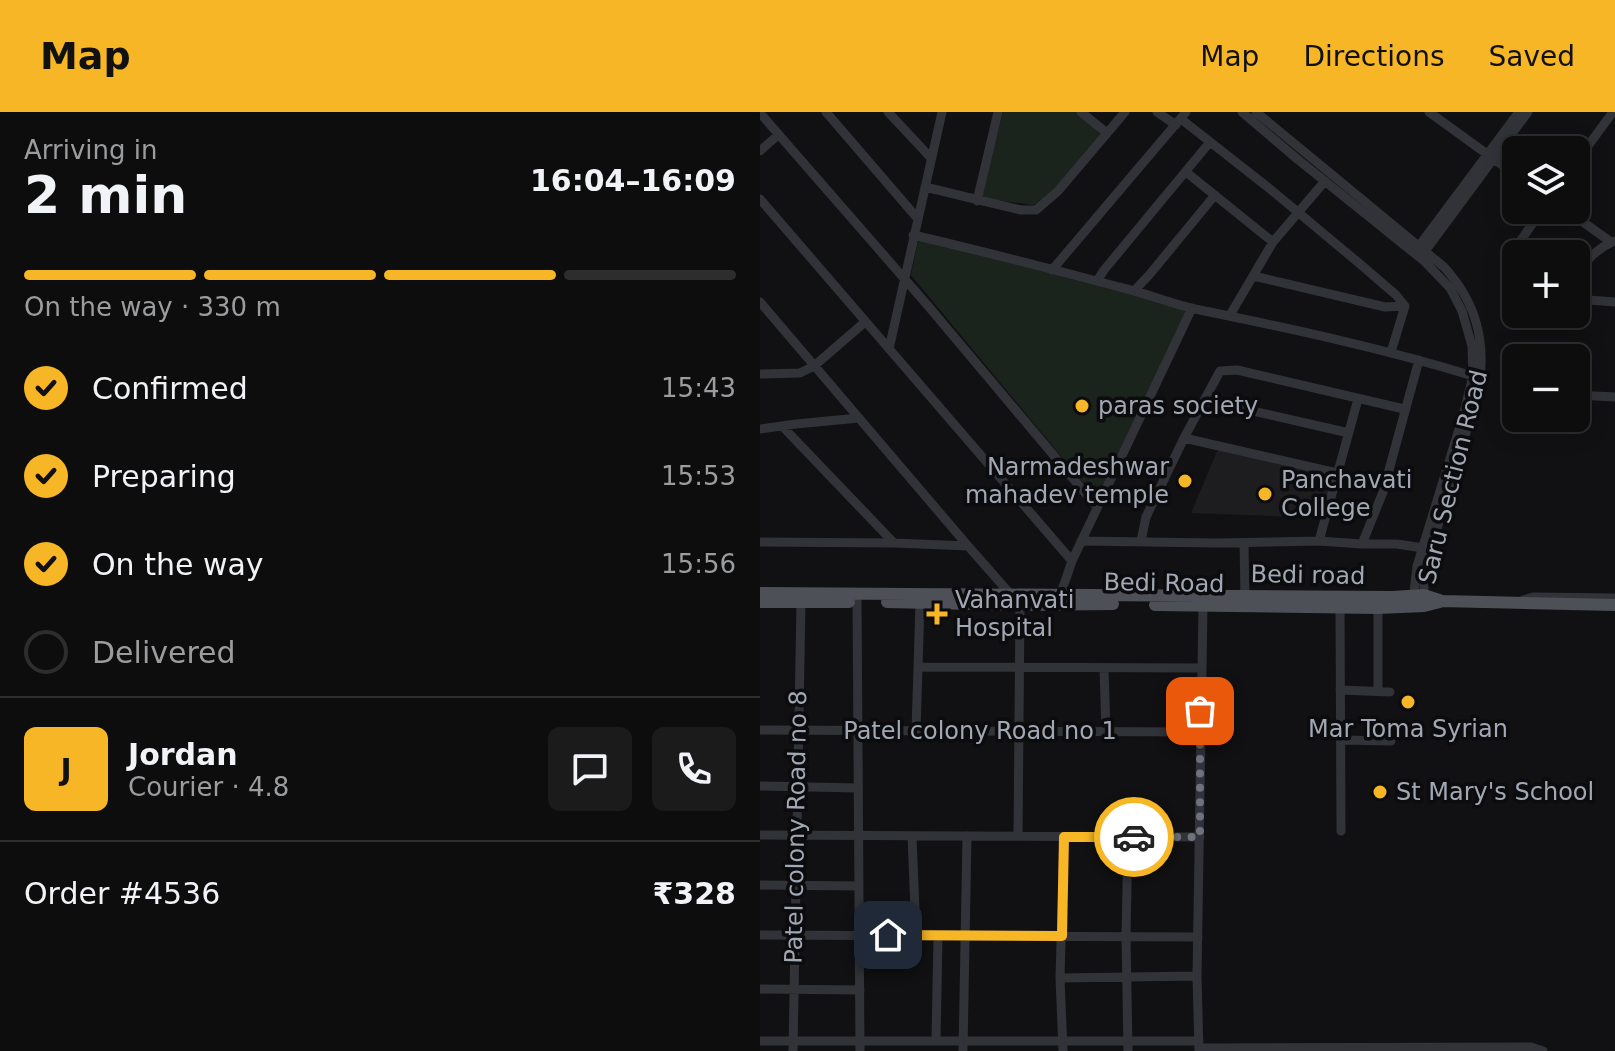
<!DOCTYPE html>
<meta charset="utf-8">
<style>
:root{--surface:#0d0d0e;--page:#1b1b1c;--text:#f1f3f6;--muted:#9a9c9e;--line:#2d2d2e;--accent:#f6b626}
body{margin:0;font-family:"DejaVu Sans",sans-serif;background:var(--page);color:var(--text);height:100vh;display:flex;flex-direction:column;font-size:30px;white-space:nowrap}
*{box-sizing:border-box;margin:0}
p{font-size:26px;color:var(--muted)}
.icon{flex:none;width:44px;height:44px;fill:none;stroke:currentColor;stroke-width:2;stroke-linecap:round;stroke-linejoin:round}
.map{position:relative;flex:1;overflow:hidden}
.sheet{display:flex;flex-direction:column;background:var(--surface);width:760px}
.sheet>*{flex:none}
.tools{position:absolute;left:742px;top:24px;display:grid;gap:16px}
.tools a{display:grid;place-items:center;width:88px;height:88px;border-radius:12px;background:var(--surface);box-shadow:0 4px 20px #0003,0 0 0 2px var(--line);font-size:40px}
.pin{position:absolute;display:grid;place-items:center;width:68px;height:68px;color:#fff;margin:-34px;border-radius:16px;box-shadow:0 4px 12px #0006}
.courier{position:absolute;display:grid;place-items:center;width:80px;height:80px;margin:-40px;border:6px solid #f6b626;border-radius:50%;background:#fff;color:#222;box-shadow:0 2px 10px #0007}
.overview em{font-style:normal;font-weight:600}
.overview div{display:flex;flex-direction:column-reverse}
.overview{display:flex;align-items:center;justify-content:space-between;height:136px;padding:0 24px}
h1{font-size:52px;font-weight:600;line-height:60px}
.bar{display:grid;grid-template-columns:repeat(4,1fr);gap:12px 8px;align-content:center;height:96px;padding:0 24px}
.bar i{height:10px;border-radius:6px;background:var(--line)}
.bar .on{background:var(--accent)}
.bar p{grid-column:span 4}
.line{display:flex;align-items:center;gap:20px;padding:0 24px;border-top:2px solid var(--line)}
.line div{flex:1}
.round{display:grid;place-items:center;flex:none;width:84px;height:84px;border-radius:12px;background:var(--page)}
ol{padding:0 24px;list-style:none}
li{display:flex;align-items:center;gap:24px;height:88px}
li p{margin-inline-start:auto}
li .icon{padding:8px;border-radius:50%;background:var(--accent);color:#111;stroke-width:4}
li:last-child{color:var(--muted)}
li i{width:44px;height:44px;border:4px solid var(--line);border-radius:50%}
header{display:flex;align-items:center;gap:48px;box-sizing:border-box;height:112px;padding:0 40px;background:var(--accent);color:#111}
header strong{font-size:38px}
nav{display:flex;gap:44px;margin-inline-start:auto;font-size:28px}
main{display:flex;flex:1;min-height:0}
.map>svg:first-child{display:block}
.built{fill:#1d1d20}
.green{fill:#1b231d}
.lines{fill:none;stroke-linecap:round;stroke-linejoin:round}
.minor{stroke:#323338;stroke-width:9}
.major{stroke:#4e5057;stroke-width:12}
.done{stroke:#6f727c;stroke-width:8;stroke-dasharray:0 14.4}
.route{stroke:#f6b626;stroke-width:10}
.poi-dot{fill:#f6b626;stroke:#0c0c0e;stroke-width:3}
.labels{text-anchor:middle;stroke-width:7;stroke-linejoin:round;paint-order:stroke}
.poi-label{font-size:24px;fill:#a2a7b4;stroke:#0c0c0e;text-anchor:start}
.street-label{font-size:24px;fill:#a2a7b4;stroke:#0c0c0e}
</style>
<header>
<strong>Map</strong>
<nav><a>Map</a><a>Directions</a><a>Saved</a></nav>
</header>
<main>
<section class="sheet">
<div class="overview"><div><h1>2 min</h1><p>Arriving in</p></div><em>16:04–16:09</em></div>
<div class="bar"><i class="on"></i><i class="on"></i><i class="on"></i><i></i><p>On the way · 330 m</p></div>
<ol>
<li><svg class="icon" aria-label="check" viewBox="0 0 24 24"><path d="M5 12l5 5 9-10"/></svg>Confirmed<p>15:43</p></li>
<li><svg class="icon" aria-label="check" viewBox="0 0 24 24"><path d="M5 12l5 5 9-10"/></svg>Preparing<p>15:53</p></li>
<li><svg class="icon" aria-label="check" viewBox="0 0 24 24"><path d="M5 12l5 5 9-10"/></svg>On the way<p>15:56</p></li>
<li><i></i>Delivered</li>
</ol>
<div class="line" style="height:144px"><b class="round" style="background:var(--accent);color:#111">J</b><div><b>Jordan</b><p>Courier · 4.8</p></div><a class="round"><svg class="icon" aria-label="chat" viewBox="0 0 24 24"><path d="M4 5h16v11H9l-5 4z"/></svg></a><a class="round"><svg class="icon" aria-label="phone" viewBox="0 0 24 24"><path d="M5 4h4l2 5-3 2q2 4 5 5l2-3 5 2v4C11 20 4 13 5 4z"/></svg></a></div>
<div class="line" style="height:104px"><div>Order #4536</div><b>₹328</b></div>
</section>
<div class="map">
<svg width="855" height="939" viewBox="0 0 855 939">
<rect width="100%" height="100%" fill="#111113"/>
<path class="built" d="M458,337L577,363L562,406L431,401Z"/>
<path class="green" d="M243,0H320L342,21L294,77L274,93L221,86Z
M164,128L429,198L339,390L151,163L157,133L158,130Z"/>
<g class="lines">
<path class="minor" d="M66,0L158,107
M128,0L171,46
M321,0L347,21
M397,0L416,13
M482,0L536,46L664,149L690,176L702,199L712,234L713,264L703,304L657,454L653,487
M496,0L684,155C717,191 726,230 719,277L668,447L664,471V490
M669,0L756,63
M0,1L169,195L337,395
M421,7L510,77L600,152L636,183L645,194
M0,39L18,23
M816,50L853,0
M426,60L513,130
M165,75L261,98H276L298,79L365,0
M0,87L312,449
M217,89L238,0
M806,98L851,130
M153,123C222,139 291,157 359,175C385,181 410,191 435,197C528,216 622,236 713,264
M656,138L759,0
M752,141L782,98
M663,142L768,0
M292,158L426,0
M816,163C827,148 837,136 855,129
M494,164L625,195L645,194
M337,169L344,158L450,30
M374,179L390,162L455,83
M816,187L855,190
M0,190L208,434L260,493L258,724
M470,203L513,130L565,69
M129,237L182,0
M631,240L645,194
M0,262L40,261L54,254L105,210
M816,283L855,285
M445,288L589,321
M23,315L134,431
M0,317L36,312L99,306
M424,326L577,361
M321,429L455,431L559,429L602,432H637L663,436
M381,429L386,405L424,326L460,259L477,258L644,297
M559,429L598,287
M0,430L134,431L208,434
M484,431L485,484
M602,432L623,380L659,248
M97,482L100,939
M299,487L312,449L432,196
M763,488L773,485L855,486
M580,495L581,719
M158,555L442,556
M344,556L346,620
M580,578L630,580
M618,579V496
M0,618L440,620
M156,619L160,491
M581,628L631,629
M0,674L98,676
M0,723L440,725
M152,724L156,824
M0,773L99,774
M0,823L438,825
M300,866L437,864
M0,877L100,878
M176,928L178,824
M0,929H439
M439,936L771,935L783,939
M33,939L41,490
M203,939L207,724
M303,939L300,866L304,725
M368,939L366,824L368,725
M439,939L437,864L443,494"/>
<path class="major" d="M0,481L633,485L664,483L682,489L855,493
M0,490H89
M127,490L260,493L353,492
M395,493L618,496L664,494L680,490"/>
</g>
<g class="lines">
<path class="done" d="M374,725H440V599"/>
<path class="route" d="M128,823L302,824L304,725H374"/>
</g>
<g class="poi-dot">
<circle cx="322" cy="294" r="8"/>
<circle cx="425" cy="369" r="8"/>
<circle cx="505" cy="382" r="8"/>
<path d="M173 490h8v8h8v8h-8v8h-8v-8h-8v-8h8z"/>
<circle cx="648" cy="590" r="8"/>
<circle cx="620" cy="680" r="8"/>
</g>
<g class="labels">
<g class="poi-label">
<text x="338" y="302">paras society</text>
<text x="409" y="363" text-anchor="end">Narmadeshwar<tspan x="409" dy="28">mahadev temple</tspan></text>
<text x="521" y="376">Panchavati<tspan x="521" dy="28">College</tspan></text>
<text x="195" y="496">Vahanvati<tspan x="195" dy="28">Hospital</tspan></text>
<text x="648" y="625" text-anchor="middle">Mar Toma Syrian</text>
<text x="636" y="688">St Mary's School</text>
</g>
<g class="street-label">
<text transform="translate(693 365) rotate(-76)" y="8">Saru Section Road</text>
<text transform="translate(548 463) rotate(1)" y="8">Bedi road</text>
<text transform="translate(404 471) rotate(1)" y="8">Bedi Road</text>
<text x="220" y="627">Patel colony Road no 1</text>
<text transform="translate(36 715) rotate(-89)" y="8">Patel colony Road no 8</text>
</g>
</g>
</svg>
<div class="tools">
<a><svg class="icon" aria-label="layers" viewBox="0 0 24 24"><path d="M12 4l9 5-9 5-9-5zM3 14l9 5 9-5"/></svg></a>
<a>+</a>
<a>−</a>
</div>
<div class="pin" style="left:440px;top:599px;background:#ea580c"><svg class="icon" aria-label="bag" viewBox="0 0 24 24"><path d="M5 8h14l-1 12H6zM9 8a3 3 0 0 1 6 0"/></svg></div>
<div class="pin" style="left:128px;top:823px;background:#1f2937"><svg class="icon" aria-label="home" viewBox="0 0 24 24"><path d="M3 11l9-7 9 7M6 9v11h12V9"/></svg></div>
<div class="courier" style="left:374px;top:725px"><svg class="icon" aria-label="car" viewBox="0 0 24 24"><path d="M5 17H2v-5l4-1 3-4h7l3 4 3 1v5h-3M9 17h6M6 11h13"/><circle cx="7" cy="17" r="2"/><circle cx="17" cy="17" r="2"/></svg></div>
</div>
</main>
